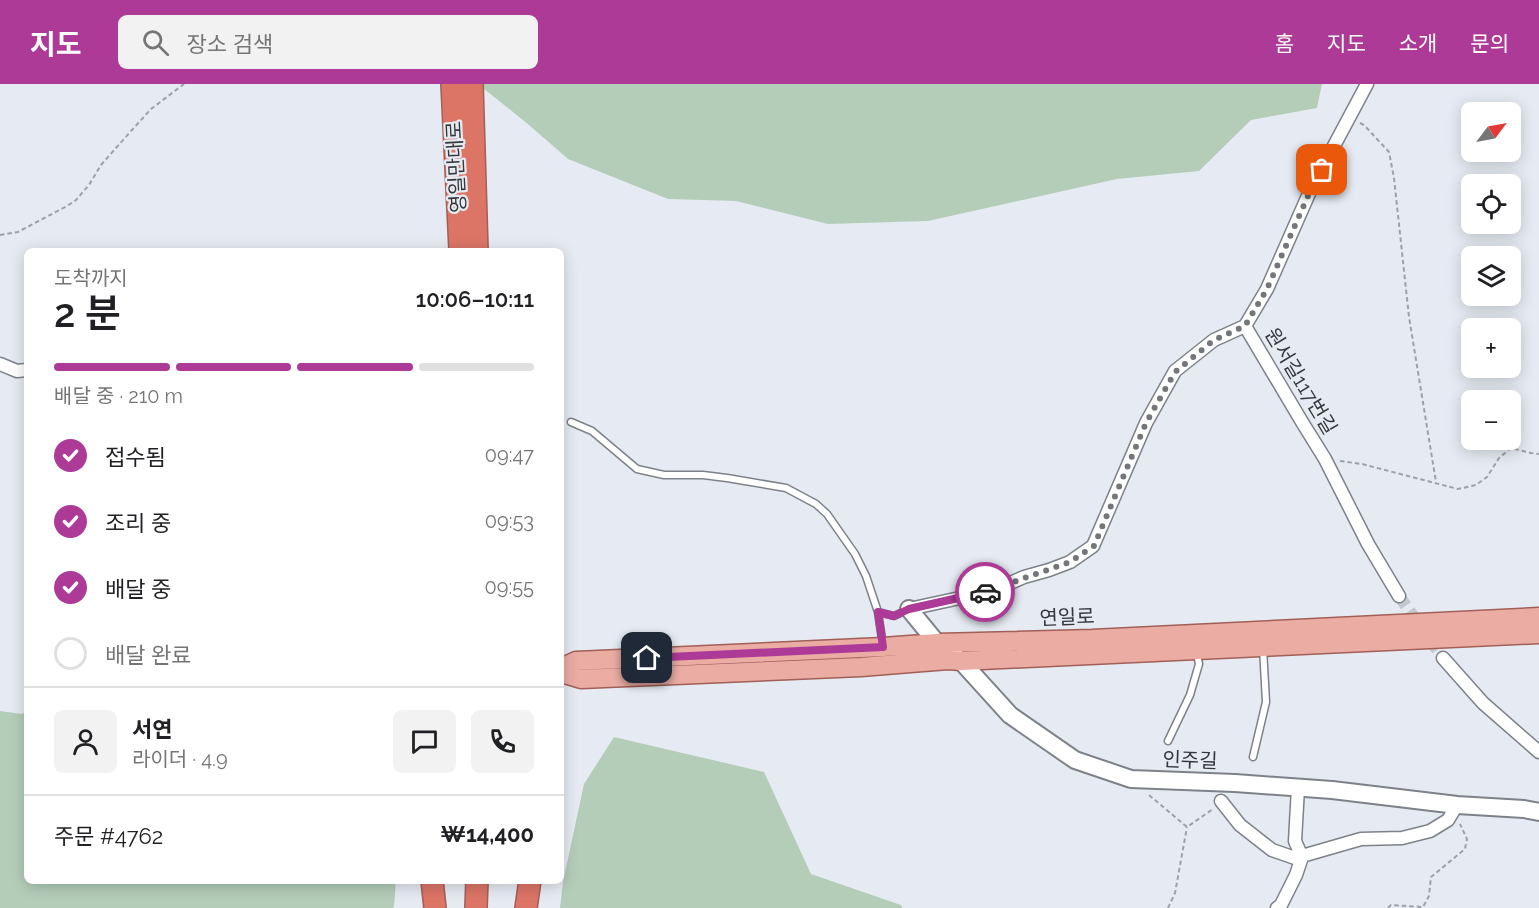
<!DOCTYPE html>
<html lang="ko">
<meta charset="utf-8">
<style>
:root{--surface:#fff;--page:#f2f2f2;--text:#202124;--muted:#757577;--line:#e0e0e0;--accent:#ac3a96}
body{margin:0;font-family:Raleway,"Noto Sans KR",sans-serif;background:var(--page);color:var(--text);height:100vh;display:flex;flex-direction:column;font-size:22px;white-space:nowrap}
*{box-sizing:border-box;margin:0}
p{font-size:20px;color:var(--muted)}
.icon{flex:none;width:33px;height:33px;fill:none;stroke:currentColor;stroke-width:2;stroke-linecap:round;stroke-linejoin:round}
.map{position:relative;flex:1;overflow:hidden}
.details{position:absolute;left:24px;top:164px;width:540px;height:636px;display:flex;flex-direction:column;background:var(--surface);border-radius:9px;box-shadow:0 3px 15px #0003}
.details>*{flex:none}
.needle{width:39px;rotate:58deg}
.tools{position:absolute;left:1461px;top:18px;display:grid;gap:12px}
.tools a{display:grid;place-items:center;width:60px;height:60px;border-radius:9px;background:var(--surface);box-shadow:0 3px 15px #0003;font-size:30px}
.pin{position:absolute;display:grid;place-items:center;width:51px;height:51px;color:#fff;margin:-26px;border-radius:12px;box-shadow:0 3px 9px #0006}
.courier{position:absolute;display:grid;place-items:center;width:60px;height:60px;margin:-30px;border:4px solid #ac3a96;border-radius:50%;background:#fff;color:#222;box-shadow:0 2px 8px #0007}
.head em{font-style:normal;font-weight:600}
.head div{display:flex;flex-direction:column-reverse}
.head{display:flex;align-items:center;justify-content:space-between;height:102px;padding:0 30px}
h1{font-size:39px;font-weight:600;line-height:45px}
.bar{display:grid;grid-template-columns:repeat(4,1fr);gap:9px 6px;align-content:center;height:72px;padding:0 30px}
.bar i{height:8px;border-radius:4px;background:var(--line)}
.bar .on{background:var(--accent)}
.bar p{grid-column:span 4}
.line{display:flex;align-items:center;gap:15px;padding:0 30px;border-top:2px solid var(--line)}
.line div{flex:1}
.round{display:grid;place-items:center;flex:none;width:63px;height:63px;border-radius:9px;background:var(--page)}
ol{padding:0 30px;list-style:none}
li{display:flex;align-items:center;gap:18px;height:66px}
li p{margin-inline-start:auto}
li .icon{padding:6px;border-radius:50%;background:var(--accent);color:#fff;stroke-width:4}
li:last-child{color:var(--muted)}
li i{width:33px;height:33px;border:3px solid var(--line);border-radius:50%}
header{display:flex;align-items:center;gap:36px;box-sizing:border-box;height:84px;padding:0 30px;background:var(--accent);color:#fff}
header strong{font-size:28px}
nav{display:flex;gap:33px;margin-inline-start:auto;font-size:21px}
.search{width:420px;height:54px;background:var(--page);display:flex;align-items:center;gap:15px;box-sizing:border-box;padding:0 21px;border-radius:9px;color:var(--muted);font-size:22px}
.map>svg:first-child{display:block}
.green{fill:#b4cdb9}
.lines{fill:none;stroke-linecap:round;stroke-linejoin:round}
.street-tunnel{stroke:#c3c7ce;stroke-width:12;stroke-dasharray:12 6;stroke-linecap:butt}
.lane-casing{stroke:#7d8289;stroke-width:9}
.street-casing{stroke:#7d8289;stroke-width:15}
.secondary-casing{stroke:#7d8289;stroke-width:20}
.primary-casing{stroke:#a25f57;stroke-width:21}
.highway-casing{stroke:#a25f57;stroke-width:24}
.path{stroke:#9da1a7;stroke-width:2;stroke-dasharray:4.5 3;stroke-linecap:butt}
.lane{stroke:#fff;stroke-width:6}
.street{stroke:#fff;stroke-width:12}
.secondary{stroke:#fff;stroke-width:16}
.primary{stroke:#eaaca3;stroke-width:18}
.highway{stroke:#dc7566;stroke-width:21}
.done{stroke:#73767b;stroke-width:6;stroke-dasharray:0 10.8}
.route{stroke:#ac3a96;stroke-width:8}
.labels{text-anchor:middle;stroke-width:4.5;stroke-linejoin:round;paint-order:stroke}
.street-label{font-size:20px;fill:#35373a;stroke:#e6ebf3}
</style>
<header>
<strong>지도</strong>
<div class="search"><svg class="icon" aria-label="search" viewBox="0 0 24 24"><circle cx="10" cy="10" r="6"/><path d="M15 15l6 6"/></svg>장소 검색</div>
<nav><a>홈</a><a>지도</a><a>소개</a><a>문의</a></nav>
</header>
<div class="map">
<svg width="1539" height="824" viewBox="0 0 1539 824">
<rect width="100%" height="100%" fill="#e6ebf3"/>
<path class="green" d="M478,0H1322L1317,24L1251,36L1199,87L1117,95L928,137L828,140L736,117L668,115L568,75L529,41Z
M0,627L22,630L27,627V796L396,797L394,822L393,824H0Z
M614,653L764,688L811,790L901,821L902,824H560L563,798L584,700Z"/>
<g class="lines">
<path class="street-tunnel" d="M1399,512L1443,574"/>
<g class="lane-casing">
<path id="lane" d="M571,338L592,347L637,385L664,391H703L727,394L786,404L816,420L827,430L855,470L866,492L878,528L883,562
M878,528L894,532L909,525
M1168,657L1190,611L1199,580L1197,570
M1253,673L1266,618L1263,564"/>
</g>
<g class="street-casing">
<path id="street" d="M1367,0L1311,105L1267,205L1245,242L1302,338L1325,375L1368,460L1399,512
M0,280L17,287L27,286
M909,525L992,507L1024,493L1049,486L1070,478L1093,462L1146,339L1175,287L1214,256L1245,242
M1443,574L1483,619L1539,668
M1298,704L1295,757L1302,773
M1221,717L1240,741L1272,766L1295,774L1361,755L1402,754L1430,747L1448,736L1457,721
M1277,824L1281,821L1296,791L1302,773"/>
</g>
<g class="secondary-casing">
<path id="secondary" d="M909,525L937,559L961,577L1010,631L1075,676L1131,695L1235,699L1332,706L1457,721L1524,725L1539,728"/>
</g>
<g class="primary-casing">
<path id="primary" d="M561,584L576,577L883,563L937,559L1092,555L1539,533
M561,589L581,595L861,583L948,576L961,577L1539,550"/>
</g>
<g class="highway-casing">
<path id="highway" d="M452,0L460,166
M472,0L477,166
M432,796L435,824
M476,824L477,796
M526,824L530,796"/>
</g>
<path class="path" d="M1360,39L1364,41L1389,68L1394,94L1409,233L1436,398
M0,151L18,148L67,122L76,116L89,101L101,81L131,47L151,25L184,0
M1340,377L1362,380L1458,405L1476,401L1487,393L1499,374L1511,364L1531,369L1539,370
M1149,711L1187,743L1213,725
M1168,824L1175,809L1187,743
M1388,824L1391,821L1423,823L1429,812L1431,793L1465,765L1467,755L1460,740"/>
<use href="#lane" class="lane"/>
<use href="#street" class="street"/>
<use href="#secondary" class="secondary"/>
<use href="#primary" class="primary"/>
<use href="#highway" class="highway"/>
</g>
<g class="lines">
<path class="done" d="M985,508L1070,478L1094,462L1146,339L1175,288L1214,256L1245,242L1267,205L1311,105L1322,86"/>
<path class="route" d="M647,574L883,563L878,528L894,532L909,525L985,508"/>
</g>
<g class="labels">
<g class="street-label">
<text transform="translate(456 83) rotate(-93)" y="7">영일만대로</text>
<text transform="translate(1301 297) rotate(59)" y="7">원서길117번길</text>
<text transform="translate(1067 533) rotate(-2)" y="7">연일로</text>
<text transform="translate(1190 676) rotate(2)" y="7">인주길</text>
</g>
</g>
</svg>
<div class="tools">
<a><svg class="needle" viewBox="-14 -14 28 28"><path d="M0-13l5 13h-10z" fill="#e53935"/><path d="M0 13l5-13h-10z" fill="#757577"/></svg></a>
<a><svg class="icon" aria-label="locate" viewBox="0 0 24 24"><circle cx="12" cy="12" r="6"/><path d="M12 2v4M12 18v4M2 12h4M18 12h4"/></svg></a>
<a><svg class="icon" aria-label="layers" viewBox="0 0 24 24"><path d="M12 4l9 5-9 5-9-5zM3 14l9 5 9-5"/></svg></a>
<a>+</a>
<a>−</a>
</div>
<div class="pin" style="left:1322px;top:86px;background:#ea580c"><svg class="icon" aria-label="bag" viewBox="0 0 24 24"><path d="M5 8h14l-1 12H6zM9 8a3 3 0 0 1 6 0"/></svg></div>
<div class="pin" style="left:647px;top:574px;background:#1f2937"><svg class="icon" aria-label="home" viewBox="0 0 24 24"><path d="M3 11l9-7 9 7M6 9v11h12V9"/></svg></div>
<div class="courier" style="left:985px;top:508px"><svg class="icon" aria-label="car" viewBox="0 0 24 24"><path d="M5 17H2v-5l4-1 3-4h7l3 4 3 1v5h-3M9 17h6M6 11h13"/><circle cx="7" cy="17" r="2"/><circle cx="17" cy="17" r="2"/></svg></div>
<section class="details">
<div class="head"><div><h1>2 분</h1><p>도착까지</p></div><em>10:06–10:11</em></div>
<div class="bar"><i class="on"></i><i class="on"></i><i class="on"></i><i></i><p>배달 중 · 210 m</p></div>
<ol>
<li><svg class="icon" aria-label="check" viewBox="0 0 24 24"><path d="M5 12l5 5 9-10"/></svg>접수됨<p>09:47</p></li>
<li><svg class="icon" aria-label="check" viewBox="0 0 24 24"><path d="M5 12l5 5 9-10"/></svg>조리 중<p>09:53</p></li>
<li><svg class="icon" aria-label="check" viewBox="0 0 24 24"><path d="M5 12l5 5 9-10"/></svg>배달 중<p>09:55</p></li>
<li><i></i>배달 완료</li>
</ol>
<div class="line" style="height:108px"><a class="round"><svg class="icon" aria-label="person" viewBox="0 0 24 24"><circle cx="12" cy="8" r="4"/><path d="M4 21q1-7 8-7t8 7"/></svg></a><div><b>서연</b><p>라이더 · 4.9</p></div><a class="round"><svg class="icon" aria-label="chat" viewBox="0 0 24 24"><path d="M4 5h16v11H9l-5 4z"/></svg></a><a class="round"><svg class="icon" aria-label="phone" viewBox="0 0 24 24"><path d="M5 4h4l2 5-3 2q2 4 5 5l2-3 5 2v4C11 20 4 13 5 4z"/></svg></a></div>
<div class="line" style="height:78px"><div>주문 #4762</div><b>₩14,400</b></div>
</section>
</div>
